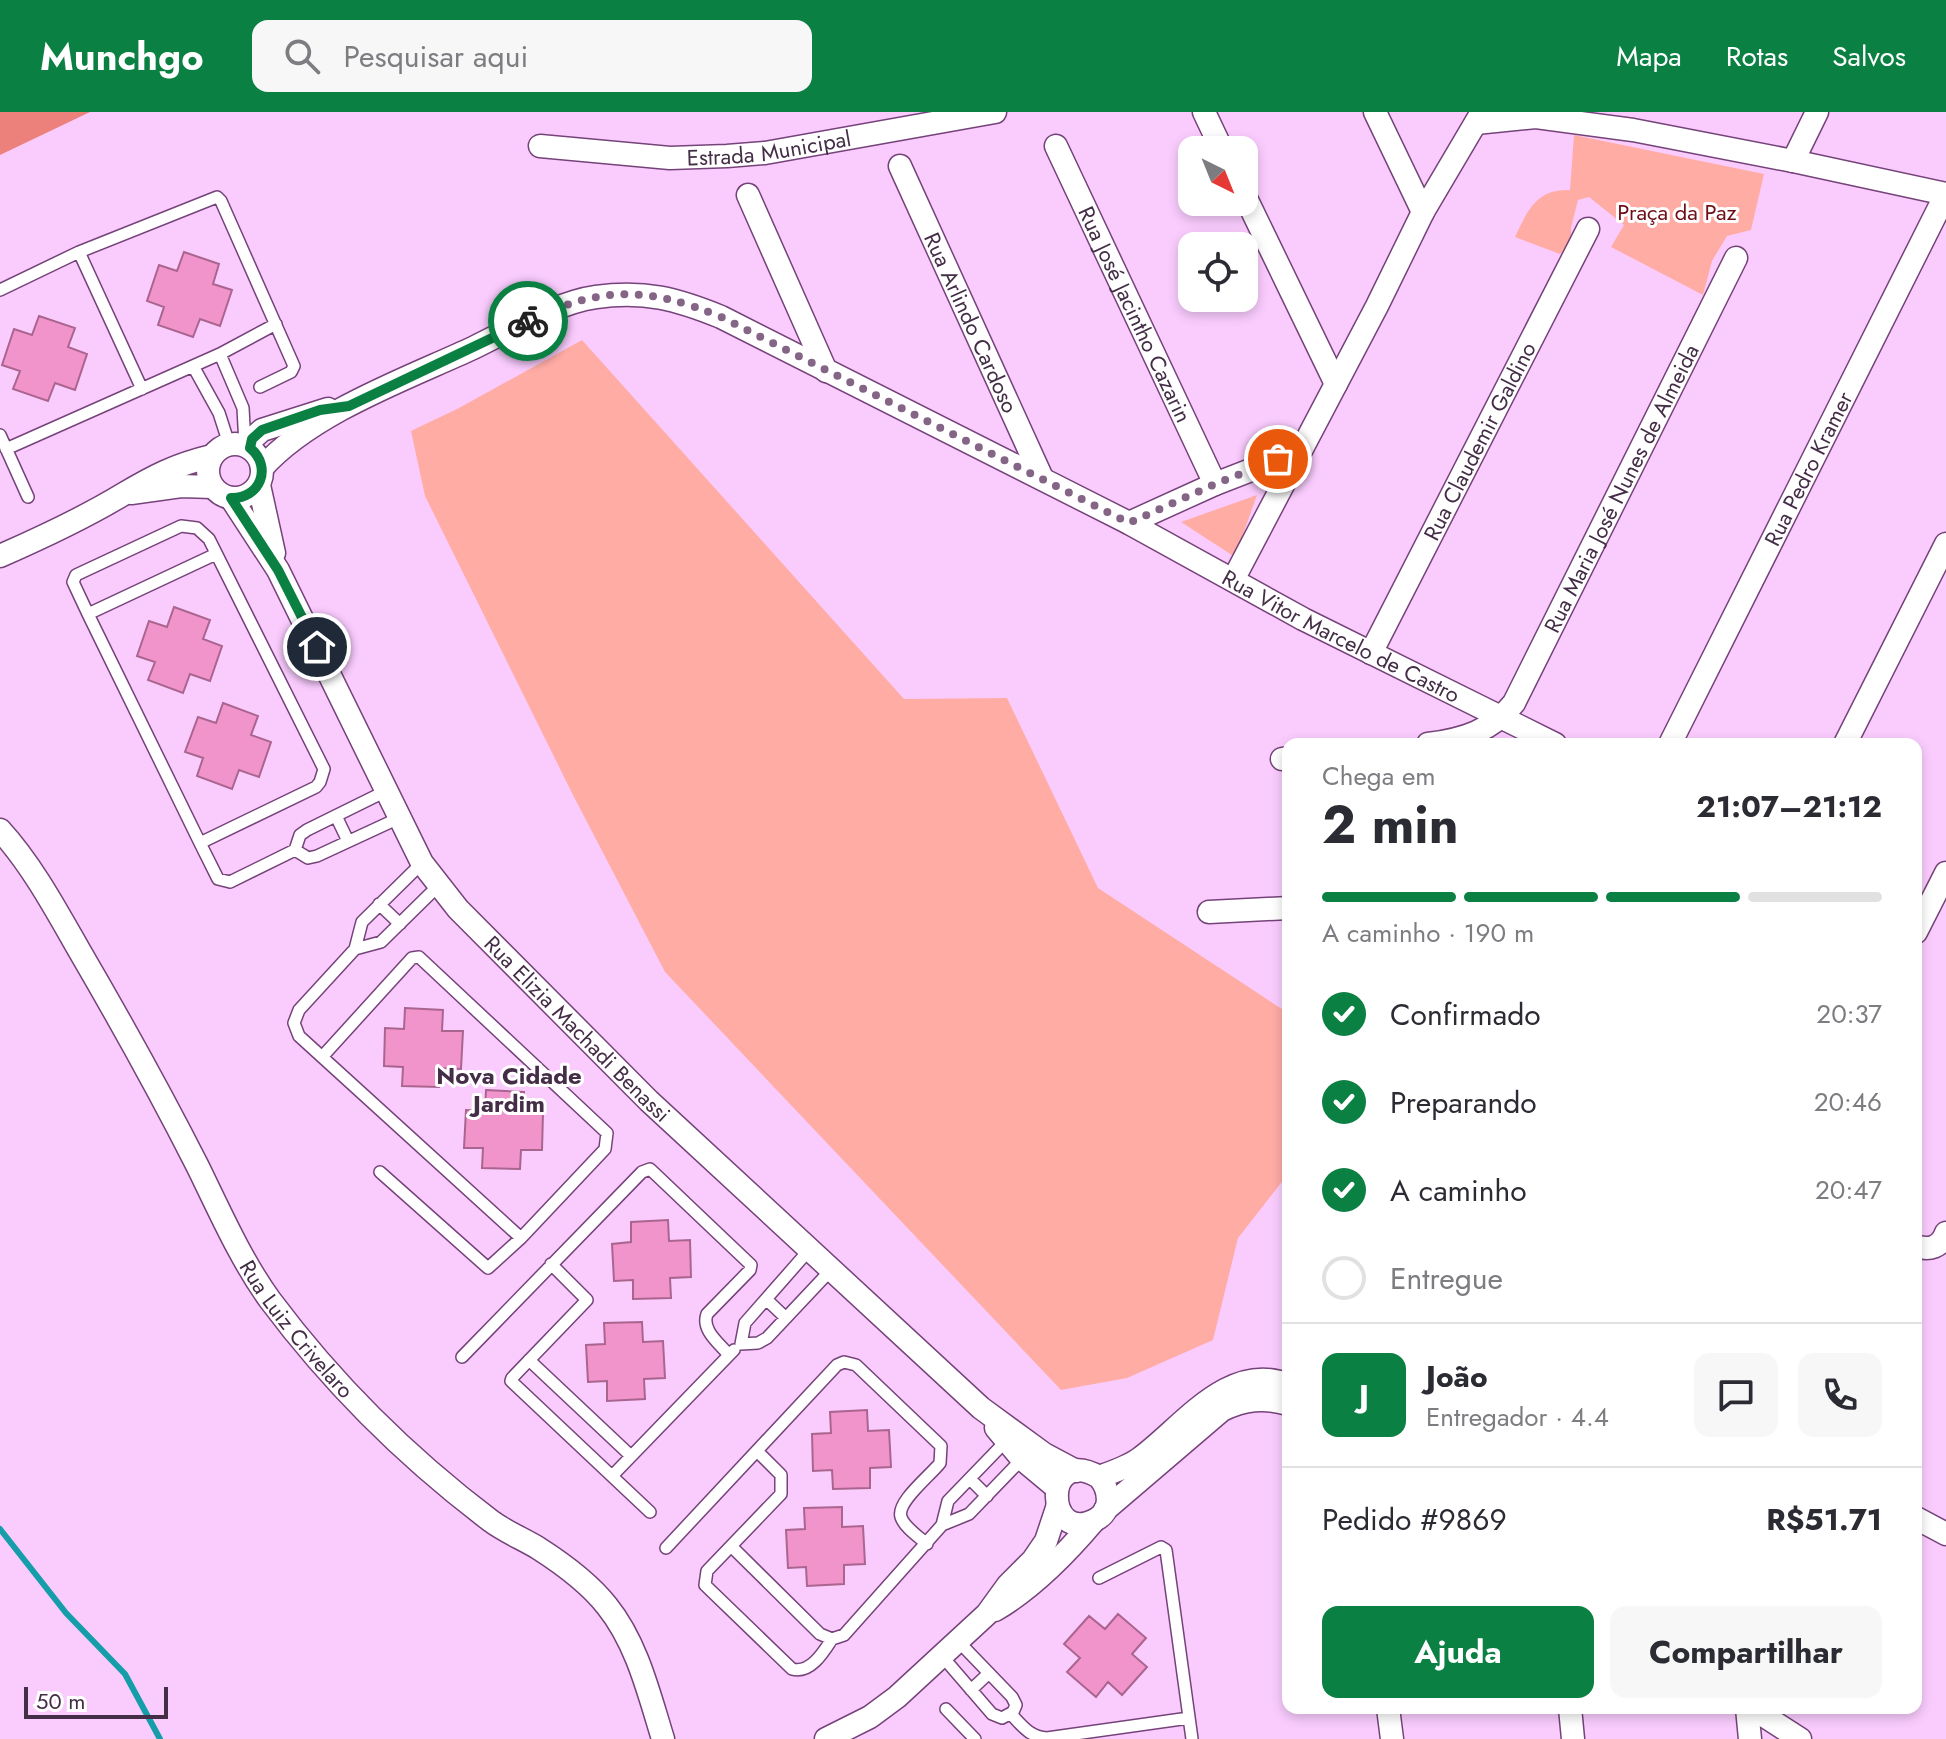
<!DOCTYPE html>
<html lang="pt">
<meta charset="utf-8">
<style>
:root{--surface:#fff;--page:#f7f7f7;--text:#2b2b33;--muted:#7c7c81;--line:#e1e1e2;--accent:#0b8043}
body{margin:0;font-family:Jost,sans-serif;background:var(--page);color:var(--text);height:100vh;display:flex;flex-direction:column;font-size:30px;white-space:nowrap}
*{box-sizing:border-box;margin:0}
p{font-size:26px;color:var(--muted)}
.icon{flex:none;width:44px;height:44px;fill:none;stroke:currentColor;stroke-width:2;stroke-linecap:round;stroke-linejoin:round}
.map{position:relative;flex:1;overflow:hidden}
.panel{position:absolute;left:1282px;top:626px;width:640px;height:976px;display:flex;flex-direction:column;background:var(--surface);border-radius:16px;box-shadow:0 4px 12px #0003}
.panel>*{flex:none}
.needle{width:52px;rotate:137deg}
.fabs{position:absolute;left:1178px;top:24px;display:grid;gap:16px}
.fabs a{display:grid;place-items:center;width:80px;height:80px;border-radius:16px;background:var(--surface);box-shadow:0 4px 12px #0003;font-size:40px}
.scale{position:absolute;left:24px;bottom:20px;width:144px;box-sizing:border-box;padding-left:8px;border:4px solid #442d46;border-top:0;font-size:22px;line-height:28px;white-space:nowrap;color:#442d46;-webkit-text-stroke:6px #fff;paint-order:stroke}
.pin{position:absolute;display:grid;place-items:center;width:68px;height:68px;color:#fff;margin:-34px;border:4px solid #fff;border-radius:50%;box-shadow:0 2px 8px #0007}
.courier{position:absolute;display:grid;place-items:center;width:80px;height:80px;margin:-40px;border:6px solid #0b8043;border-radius:50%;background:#fff;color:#222;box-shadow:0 2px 10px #0007}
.summary em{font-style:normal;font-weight:700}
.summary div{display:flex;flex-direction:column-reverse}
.summary{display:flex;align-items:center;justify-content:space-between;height:136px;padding:0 40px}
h1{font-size:52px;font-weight:700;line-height:60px}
.bar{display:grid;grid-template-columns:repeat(4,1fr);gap:12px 8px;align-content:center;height:96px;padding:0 40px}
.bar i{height:10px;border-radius:6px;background:var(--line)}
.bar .current{background:var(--accent)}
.bar p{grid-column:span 4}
.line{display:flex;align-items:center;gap:20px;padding:0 40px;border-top:2px solid var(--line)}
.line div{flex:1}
.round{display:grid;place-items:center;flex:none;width:84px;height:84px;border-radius:16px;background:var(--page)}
ol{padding:0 40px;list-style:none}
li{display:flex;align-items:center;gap:24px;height:88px}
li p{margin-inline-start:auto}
li .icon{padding:8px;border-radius:50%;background:var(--accent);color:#fff;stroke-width:4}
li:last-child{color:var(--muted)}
li i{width:44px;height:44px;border:4px solid var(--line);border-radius:50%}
.primary-button{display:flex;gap:16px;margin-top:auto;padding:16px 40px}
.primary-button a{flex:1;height:92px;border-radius:16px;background:var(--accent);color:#fff;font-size:32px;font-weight:700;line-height:92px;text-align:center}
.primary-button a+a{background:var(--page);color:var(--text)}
header{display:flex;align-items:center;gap:48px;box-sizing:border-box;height:112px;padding:0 40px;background:var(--accent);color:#fff}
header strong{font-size:38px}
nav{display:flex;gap:44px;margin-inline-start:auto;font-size:28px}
.search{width:560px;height:72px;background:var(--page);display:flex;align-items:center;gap:20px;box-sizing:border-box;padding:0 28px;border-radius:16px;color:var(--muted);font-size:30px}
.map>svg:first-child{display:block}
.green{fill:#ffaca5}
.forest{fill:#ec817b}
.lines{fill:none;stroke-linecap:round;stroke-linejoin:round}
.stream{stroke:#159eaa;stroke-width:6}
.building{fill:#f294cc;stroke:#aa658e;stroke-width:2}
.service-casing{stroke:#754379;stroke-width:14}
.minor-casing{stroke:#754379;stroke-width:25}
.service{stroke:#fff;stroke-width:11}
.minor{stroke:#fff;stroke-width:22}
.done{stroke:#846586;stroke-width:8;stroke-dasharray:0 14.4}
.route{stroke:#0b8043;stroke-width:10}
.labels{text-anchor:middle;stroke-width:6;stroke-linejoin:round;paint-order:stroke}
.street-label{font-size:22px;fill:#442d46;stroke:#fff}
.park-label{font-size:22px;fill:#6f0e15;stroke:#fff}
.neighbourhood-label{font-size:24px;font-weight:bold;fill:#442d46;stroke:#fff}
</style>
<header>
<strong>Munchgo</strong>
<div class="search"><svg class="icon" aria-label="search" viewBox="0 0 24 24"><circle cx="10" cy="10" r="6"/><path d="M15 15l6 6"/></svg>Pesquisar aqui</div>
<nav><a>Mapa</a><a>Rotas</a><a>Salvos</a></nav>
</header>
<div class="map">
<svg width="1946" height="1627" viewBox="0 0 1946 1627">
<rect width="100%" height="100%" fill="#faccfe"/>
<path class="green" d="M1574,23L1764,62L1751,118L1727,124L1712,149L1703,183L1611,135L1624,113L1589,85L1578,88L1571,116V132L1560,142L1515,125C1528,98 1536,77 1570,78Z
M582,228L904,587L1007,586L1098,776L1288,901V1062L1238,1126L1213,1228L1127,1266L1061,1278L665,860L574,685L425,384L411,319L459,296Z
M1257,383L1235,445L1181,410Z"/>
<path class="forest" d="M0,0H90L0,43Z"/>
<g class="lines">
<path class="stream" d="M0,1417L66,1501L125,1562L160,1627"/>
</g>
<path class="building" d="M184,140L219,152L213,172L232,178L220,214L200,207L193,225L158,213L164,195L147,189L159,153L177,159Z
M39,204L75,216L68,235L87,242L75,278L55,271L48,289L13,277L20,259L2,253L14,217L32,223Z
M174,495L210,508L203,527L222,534L210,569L190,562L183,581L148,568L155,550L137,544L149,509L167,515Z
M223,591L258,604L251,623L271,630L259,665L239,658L232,677L197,664L203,646L185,640L198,605L216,611Z
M405,896L443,898L442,919H463L461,957L440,956L439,975L402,974L403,955L384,954L385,916L404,917Z
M486,978L524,980L523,1000L543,1001L542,1038H521L520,1057L482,1056L483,1036H464L466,998L485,999Z
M668,1108L669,1129L690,1128L691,1165L670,1166L671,1186L633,1187V1168L614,1169L612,1132L631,1130V1110Z
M642,1210L643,1230L663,1229L665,1266L644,1267L645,1287L607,1289V1269L588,1270L586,1233L605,1232L604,1211Z
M867,1298L868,1319L889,1318L891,1355L870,1356V1376L833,1377L832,1358L813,1359L812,1322L831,1321L830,1300Z
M842,1395V1415L863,1414L865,1452L844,1453V1472L807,1474L806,1455L788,1456L786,1418L805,1417L804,1396Z
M1118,1502L1146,1526L1132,1542L1147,1555L1122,1583L1108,1570L1096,1585L1067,1560L1080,1546L1064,1532L1089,1504L1105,1517Z"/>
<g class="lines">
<g class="service-casing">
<path id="service" d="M79,140L142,277
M0,178L79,140L217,85L221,89L294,254L291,260L260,275
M220,242L243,296L245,333
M193,254L219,301L229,332
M0,323L28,385
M6,337L220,242L276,212
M88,502L216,442
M386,679L307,718L300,723L295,738L308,746L317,744L399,706
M336,704L348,729
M200,731L316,675L320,670L324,657L209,427L197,416L181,414L76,463L73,470L88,502L200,731L218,767L230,770L295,738
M422,751L362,810L355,837L381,830L438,774
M379,792L400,812
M355,837L299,898L294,911L299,924L521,1126
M322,945L412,846L419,845L607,1021L605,1037L521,1126L488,1156L380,1060
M810,1137L745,1211L741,1232L758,1231L767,1226L831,1158
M551,1152L587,1188L512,1266L511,1269L650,1400
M767,1188L786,1206
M462,1245L642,1060L650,1057L751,1153L750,1158L707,1202C701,1218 719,1231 729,1243
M529,1248L631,1344
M1006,1329L948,1389L942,1413L969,1402L1022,1347
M757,1339L781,1363V1382L707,1459L705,1473L792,1557C810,1562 823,1541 832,1527
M612,1364L734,1238
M970,1367L987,1384
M732,1435L820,1522L832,1527L844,1523L942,1413
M666,1436L837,1253L844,1250L856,1253L941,1334L940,1351C931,1363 896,1390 901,1405C904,1415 919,1425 927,1432
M1099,1466L1161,1435L1166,1438L1192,1627
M942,1544L992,1602L1002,1606L1013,1600L1016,1593L1012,1585L958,1529
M971,1578L989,1561
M946,1597L975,1627
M1011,1602C1022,1614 1030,1625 1047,1626L1189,1606"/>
</g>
<g class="minor-casing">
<g id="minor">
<path d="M1204,0L1222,38"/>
<path d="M1375,0L1423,100"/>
<path d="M1476,11L1536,5L1633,18L1793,49L1946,82"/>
<path id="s1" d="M540,34L670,46L727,44L765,41L995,0"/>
<path id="s2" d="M1056,34L1215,372"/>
<path d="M1793,49L1817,0"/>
<path id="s3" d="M900,54L1042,366"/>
<path d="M1244,82L1336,272"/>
<path d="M748,83L826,259"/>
<circle cx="235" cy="359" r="27"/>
<path d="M250,336L252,327L262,318L328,297"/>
<path id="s4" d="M262,356C311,301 406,267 473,236C508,219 558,190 596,185C644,178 677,187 721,205L1129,411L1303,507L1555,632"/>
<path d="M259,373L274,441"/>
<path d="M131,381L181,374L213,375"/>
<path id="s5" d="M231,386L278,458L422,751L458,797L649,989L981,1296L1044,1342L1076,1359"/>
<path d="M1129,411L1215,372L1300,339"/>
<path d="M0,444C41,426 84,406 122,383C154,364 175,353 212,344"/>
<path d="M1233,468L1377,194L1423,100L1482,0"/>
<path id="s6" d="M1371,541L1588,117"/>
<path id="s7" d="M1428,632C1462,628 1492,619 1514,591L1736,146"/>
<path id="s8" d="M1670,632L1946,82"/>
<path d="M1845,632L1946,432"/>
<path d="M1282,647L1288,646"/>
<path id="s9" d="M0,718C32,753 56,798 79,838C121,910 161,982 198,1055C220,1100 241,1148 270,1188C332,1271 409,1347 491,1409C506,1420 523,1427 538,1436C563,1452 589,1471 607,1494C637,1531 649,1582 663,1627"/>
<path d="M1209,800L1288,796"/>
<path d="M1916,820L1946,761"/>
<path d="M1916,1134C1929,1139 1941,1135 1946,1121"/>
<path d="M996,1316L1022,1347L1057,1376"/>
<path d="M1099,1365C1110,1378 1113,1399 1095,1408C1045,1434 1042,1332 1099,1365C1113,1360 1128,1355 1139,1347C1181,1317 1229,1248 1288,1273"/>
<path d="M1105,1398L1222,1298C1244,1287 1264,1285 1288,1292"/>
<path d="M1916,1406L1946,1422"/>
<path d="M995,1498C1033,1476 1065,1443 1093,1410"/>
<path d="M1388,1596L1392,1627"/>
<path d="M1570,1596L1573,1627"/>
<path d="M1747,1596L1750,1627"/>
<path d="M1752,1596L1800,1627"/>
<path d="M826,1627L870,1605L897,1585L987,1502L1008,1473L1033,1448L1046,1429L1057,1396"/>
</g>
</g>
<use href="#service" class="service"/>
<use href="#minor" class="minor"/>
</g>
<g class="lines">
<path class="done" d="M528,209C601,174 647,174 721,205L1129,411L1215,372L1278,347"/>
<path class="route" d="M317,535L278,458L231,386C260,387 273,355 250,336L252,327L262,318L320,298L349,294L528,209"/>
</g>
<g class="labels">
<g class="street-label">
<text dy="8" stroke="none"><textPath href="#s1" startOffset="230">Estrada Municipal</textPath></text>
<text dy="8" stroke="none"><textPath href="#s2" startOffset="186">Rua José Jacintho Cazarin</textPath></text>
<text dy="8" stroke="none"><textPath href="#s3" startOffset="172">Rua Arlindo Cardoso</textPath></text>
<text dy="8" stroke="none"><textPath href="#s6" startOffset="238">Rua Claudemir Galdino</textPath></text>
<text dy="8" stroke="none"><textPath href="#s8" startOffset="308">Rua Pedro Kramer</textPath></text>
<text dy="8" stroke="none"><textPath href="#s7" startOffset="338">Rua Maria José Nunes de Almeida</textPath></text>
<text dy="8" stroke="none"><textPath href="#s4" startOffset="1204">Rua Vitor Marcelo de Castro</textPath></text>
<text dy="8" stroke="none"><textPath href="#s5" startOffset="640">Rua Elizia Machadi Benassi</textPath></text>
<text dy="8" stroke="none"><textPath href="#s9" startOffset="582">Rua Luiz Crivelaro</textPath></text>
</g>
<g class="park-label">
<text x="1677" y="108">Praça da Paz</text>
</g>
<g class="neighbourhood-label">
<text x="509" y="972">Nova Cidade<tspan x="509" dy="28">Jardim</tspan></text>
</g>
</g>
</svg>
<div class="fabs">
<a><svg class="needle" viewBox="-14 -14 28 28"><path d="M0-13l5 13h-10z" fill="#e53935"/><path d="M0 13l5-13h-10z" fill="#7c7c81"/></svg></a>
<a><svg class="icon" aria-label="locate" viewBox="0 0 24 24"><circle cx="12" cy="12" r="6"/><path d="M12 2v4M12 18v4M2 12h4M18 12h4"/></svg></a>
</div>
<div class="scale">50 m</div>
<div class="pin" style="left:1278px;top:347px;background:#ea580c"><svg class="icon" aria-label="bag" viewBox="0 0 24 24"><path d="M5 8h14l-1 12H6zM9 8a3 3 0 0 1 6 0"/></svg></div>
<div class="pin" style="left:317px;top:535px;background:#1f2937"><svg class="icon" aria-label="home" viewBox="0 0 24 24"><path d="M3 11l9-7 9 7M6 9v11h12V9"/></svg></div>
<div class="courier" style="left:528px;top:209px"><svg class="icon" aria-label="bike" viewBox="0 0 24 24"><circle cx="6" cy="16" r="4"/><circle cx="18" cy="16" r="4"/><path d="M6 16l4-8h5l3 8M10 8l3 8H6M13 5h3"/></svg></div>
<section class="panel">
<div class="summary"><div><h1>2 min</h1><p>Chega em</p></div><em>21:07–21:12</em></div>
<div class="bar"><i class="current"></i><i class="current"></i><i class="current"></i><i></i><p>A caminho · 190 m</p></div>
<ol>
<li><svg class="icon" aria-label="check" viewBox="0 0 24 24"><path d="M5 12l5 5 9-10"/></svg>Confirmado<p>20:37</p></li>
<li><svg class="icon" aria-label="check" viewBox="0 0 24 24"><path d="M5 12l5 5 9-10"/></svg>Preparando<p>20:46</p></li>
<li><svg class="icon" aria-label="check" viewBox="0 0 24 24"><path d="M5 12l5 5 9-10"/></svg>A caminho<p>20:47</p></li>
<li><i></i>Entregue</li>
</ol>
<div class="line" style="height:144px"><b class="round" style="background:var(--accent);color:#fff">J</b><div><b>João</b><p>Entregador · 4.4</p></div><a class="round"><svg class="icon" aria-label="chat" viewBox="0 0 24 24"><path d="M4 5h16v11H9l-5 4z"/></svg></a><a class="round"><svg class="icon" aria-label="phone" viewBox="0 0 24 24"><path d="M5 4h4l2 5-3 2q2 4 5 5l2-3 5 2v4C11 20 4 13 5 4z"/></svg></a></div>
<div class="line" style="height:104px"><div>Pedido #9869</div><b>R$51.71</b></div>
<div class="primary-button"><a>Ajuda</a><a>Compartilhar</a></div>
</section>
</div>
